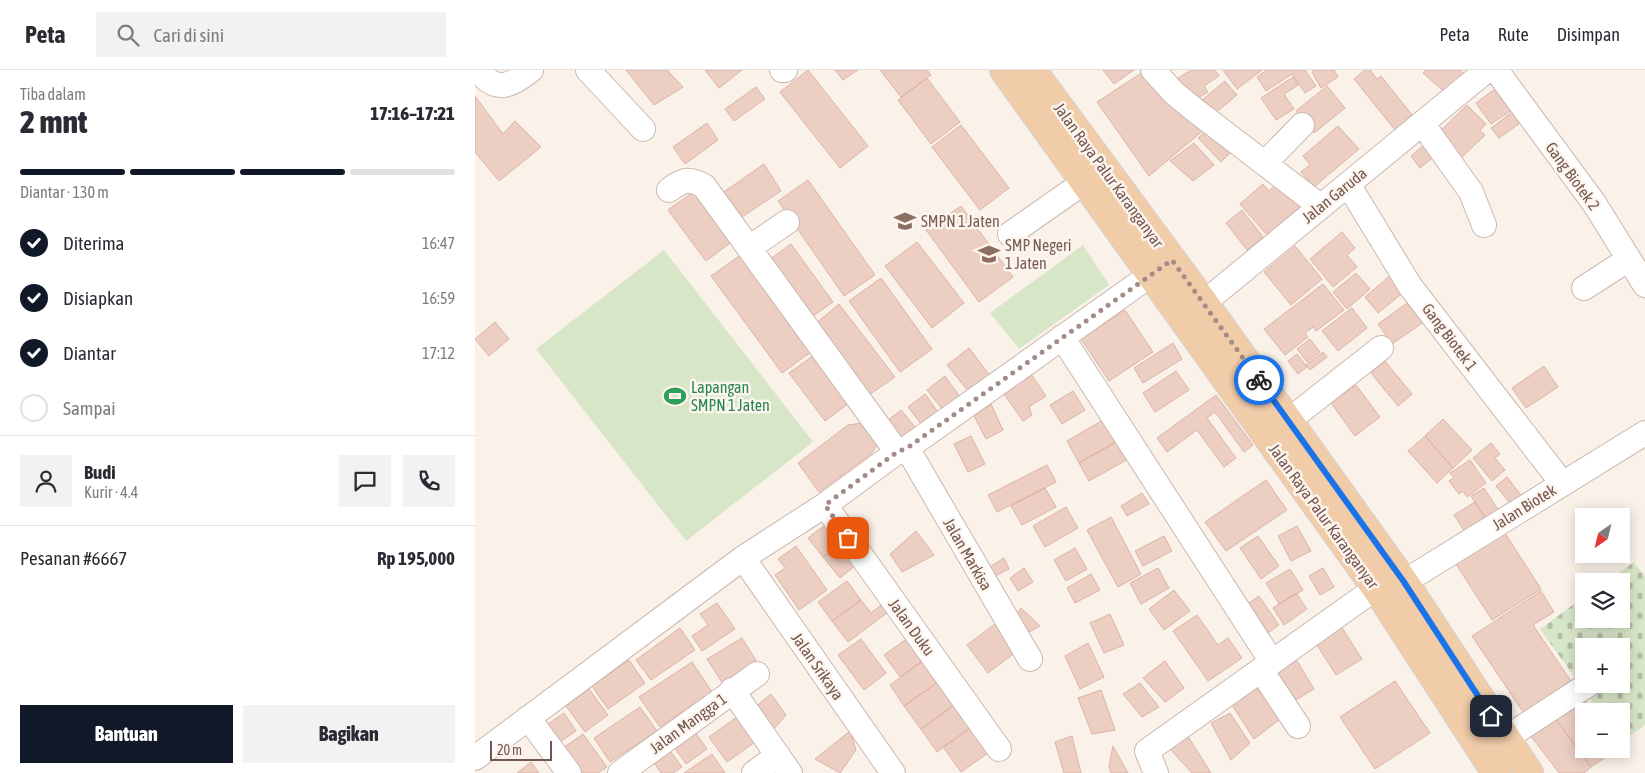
<!DOCTYPE html>
<html lang="id">
<meta charset="utf-8">
<style>
:root{--surface:#fff;--page:#f2f2f3;--text:#2b2b33;--muted:#7c7c81;--line:#e1e1e2;--accent:#111827}
body{margin:0;font-family:"Asap Condensed",sans-serif;background:var(--page);color:var(--text);height:100vh;display:flex;flex-direction:column;font-size:19px;white-space:nowrap}
*{box-sizing:border-box;margin:0}
p{font-size:16px;color:var(--muted)}
.icon{flex:none;width:28px;height:28px;fill:none;stroke:currentColor;stroke-width:2;stroke-linecap:round;stroke-linejoin:round}
.map{position:relative;flex:1;overflow:hidden}
.details{display:flex;flex-direction:column;background:var(--surface);width:475px}
.details>*{flex:none}
.needle{width:32px;rotate:215deg}
.tools{position:absolute;left:1100px;top:438px;display:grid;gap:10px}
.tools a{display:grid;place-items:center;width:55px;height:55px;border-radius:0px;background:var(--surface);box-shadow:0 2px 12px #0003;font-size:25px}
.scale{position:absolute;left:15px;bottom:12px;width:62px;box-sizing:border-box;padding-left:5px;border:2px solid #71574f;border-top:0;font-size:14px;line-height:18px;white-space:nowrap;color:#71574f;-webkit-text-stroke:4px #fdf5ee;paint-order:stroke}
.pin{position:absolute;display:grid;place-items:center;width:42px;height:42px;color:#fff;margin:-21px;border-radius:10px;box-shadow:0 2px 8px #0006}
.courier{position:absolute;display:grid;place-items:center;width:50px;height:50px;margin:-25px;border:4px solid #1a73e8;border-radius:50%;background:#fff;color:#222;box-shadow:0 1px 6px #0007}
.overview em{font-style:normal;font-weight:800}
.overview div{display:flex;flex-direction:column-reverse}
.overview{display:flex;align-items:center;justify-content:space-between;height:85px;padding:0 20px}
h1{font-size:32px;font-weight:800;line-height:38px}
.bar{display:grid;grid-template-columns:repeat(4,1fr);gap:8px 5px;align-content:center;height:60px;padding:0 20px}
.bar i{height:6px;border-radius:4px;background:var(--line)}
.bar .on{background:var(--accent)}
.bar p{grid-column:span 4}
.line{display:flex;align-items:center;gap:12px;padding:0 20px;border-top:1px solid var(--line)}
.line div{flex:1}
.round{display:grid;place-items:center;flex:none;width:52px;height:52px;border-radius:0px;background:var(--page)}
ol{padding:0 20px;list-style:none}
li{display:flex;align-items:center;gap:15px;height:55px}
li p{margin-inline-start:auto}
li .icon{padding:5px;border-radius:50%;background:var(--accent);color:#fff;stroke-width:4}
li:last-child{color:var(--muted)}
li i{width:28px;height:28px;border:2px solid var(--line);border-radius:50%}
.cta{display:flex;gap:10px;margin-top:auto;padding:10px 20px}
.cta a{flex:1;height:58px;border-radius:0px;background:var(--accent);color:#fff;font-size:20px;font-weight:800;line-height:58px;text-align:center}
.cta a+a{background:var(--page);color:var(--text)}
header{display:flex;align-items:center;gap:30px;box-sizing:border-box;height:70px;padding:0 25px;background:var(--surface);border-bottom:1px solid var(--line)}
header strong{font-size:24px}
nav{display:flex;gap:28px;margin-inline-start:auto;font-size:18px}
.search{width:350px;height:45px;background:var(--page);display:flex;align-items:center;gap:12px;box-sizing:border-box;padding:0 18px;border-radius:0px;color:var(--muted);font-size:19px}
main{display:flex;flex:1;min-height:0}
.map>svg:first-child{display:block}
.cemetery{fill:url(#cemetery-stones);fill-rule:evenodd}
.pitch{fill:#d8e6c8}
.building{fill:#eccec3;stroke:#dcb3a6}
.lines{fill:none;stroke-linecap:round;stroke-linejoin:round}
.minor-casing{stroke:#cbb8b0;stroke-width:26}
.major-casing{stroke:#d7d0ce;stroke-width:30}
.minor{stroke:#fff;stroke-width:24}
.major{stroke:#f0cca9;stroke-width:28}
.done{stroke:#a18d85;stroke-width:5;stroke-dasharray:0 9}
.route{stroke:#1a73e8;stroke-width:6}
.labels{text-anchor:middle;stroke-width:5;stroke-linejoin:round;paint-order:stroke}
.street-label{font-size:16px;fill:#71574f;stroke:#fdf5ee}
.education-label{font-size:16px;fill:#785e54;stroke:#fdf5ee;text-anchor:start}
.leisure-label{font-size:16px;fill:#27864d;stroke:#fdf5ee;text-anchor:start}
</style>
<header>
<strong>Peta</strong>
<div class="search"><svg class="icon" aria-label="search" viewBox="0 0 24 24"><circle cx="10" cy="10" r="6"/><path d="M15 15l6 6"/></svg>Cari di sini</div>
<nav><a>Peta</a><a>Rute</a><a>Disimpan</a></nav>
</header>
<main>
<section class="details">
<div class="overview"><div><h1>2 mnt</h1><p>Tiba dalam</p></div><em>17:16–17:21</em></div>
<div class="bar"><i class="on"></i><i class="on"></i><i class="on"></i><i></i><p>Diantar · 130 m</p></div>
<ol>
<li><svg class="icon" aria-label="check" viewBox="0 0 24 24"><path d="M5 12l5 5 9-10"/></svg>Diterima<p>16:47</p></li>
<li><svg class="icon" aria-label="check" viewBox="0 0 24 24"><path d="M5 12l5 5 9-10"/></svg>Disiapkan<p>16:59</p></li>
<li><svg class="icon" aria-label="check" viewBox="0 0 24 24"><path d="M5 12l5 5 9-10"/></svg>Diantar<p>17:12</p></li>
<li><i></i>Sampai</li>
</ol>
<div class="line" style="height:90px"><a class="round"><svg class="icon" aria-label="person" viewBox="0 0 24 24"><circle cx="12" cy="8" r="4"/><path d="M4 21q1-7 8-7t8 7"/></svg></a><div><b>Budi</b><p>Kurir · 4.4</p></div><a class="round"><svg class="icon" aria-label="chat" viewBox="0 0 24 24"><path d="M4 5h16v11H9l-5 4z"/></svg></a><a class="round"><svg class="icon" aria-label="phone" viewBox="0 0 24 24"><path d="M5 4h4l2 5-3 2q2 4 5 5l2-3 5 2v4C11 20 4 13 5 4z"/></svg></a></div>
<div class="line" style="height:65px"><div>Pesanan #6667</div><b>Rp 195,000</b></div>
<div class="cta"><a>Bantuan</a><a>Bagikan</a></div>
</section>
<div class="map">
<svg width="1170" height="703" viewBox="0 0 1170 703">
<defs>
<pattern id="cemetery-stones" width="16" height="16" patternUnits="userSpaceOnUse" patternTransform="scale(1.25)"><rect width="16" height="16" fill="#d8e6c8"/><path d="M2 7V4a2 2 0 0 1 4 0v3zM10 15v-3a2 2 0 0 1 4 0v3z" fill="#b4bda5"/></pattern>
</defs>
<rect width="100%" height="100%" fill="#faf1e9"/>
<path class="cemetery" d="M1159,492L1170,506V655L1146,672V641H1124L1065,559L1109,527V549H1146V511H1132ZM1109,576H1146V614H1109Z"/>
<path class="pitch" d="M608,175L634,215L544,279L515,243Z
M189,180L338,372L211,471L61,279Z"/>
<path class="building" d="M151,0H192L208,17L179,35Z
M230,0H267L244,18Z
M333,0L393,76L365,98L305,22Z
M360,0H383L368,10Z
M405,0H452L456,5L426,27Z
M628,0H659L639,14Z
M671,0L730,59L674,106L622,32Z
M716,0H740L744,6L729,16L733,22L715,33L700,10Z
M748,0H787L762,19Z
M792,0H830L841,16L830,23L817,4L791,21L782,7Z
M839,0H859L863,7L846,18L837,2Z
M890,0H895L902,9L906,6L937,45L934,47L938,53L924,65L879,9Z
M951,0H985L990,4L972,24L948,3Z
M818,7L823,15L809,24L819,39L801,50L786,28Z
M452,8L485,52L456,74L423,30Z
M750,11L762,25L738,45L726,31Z
M852,16L870,38L839,63L821,41Z
M1024,16L1040,38L1016,54L1001,33Z
M281,17L290,29L259,51L250,39Z
M0,26L28,64L40,51L66,77L24,111L0,82Z
M992,35L1011,54L1005,60L1010,65L985,89L961,65Z
M1044,37L1052,48L1024,68L1016,58Z
M232,53L243,70L210,94L198,77Z
M486,55L534,118L505,140L457,77Z
M863,56L884,79L839,117L826,102L835,95L828,86Z
M734,59L756,82L746,92L723,68Z
M719,73L739,95L718,111L695,91Z
M950,74L960,86L945,98L936,86Z
M289,94L306,121L264,149L246,124Z
M333,110L400,205L369,226L303,131Z
M805,111L826,136L792,165L765,134L788,114L794,121Z
M221,120L258,171L231,191L193,140Z
M486,136L538,207L504,232L451,160Z
M767,140L788,167L772,180L751,153Z
M867,162L880,178L872,185L882,197L858,217L835,189Z
M442,172L489,233L457,258L410,196Z
M316,174L358,232L335,248L294,190Z
M820,176L847,209L816,235L789,202Z
M270,182L340,279L307,303L236,206Z
M881,203L895,219L872,239L858,222Z
M917,204L931,220L903,243L890,227Z
M406,208L457,279L425,302L374,231Z
M848,214L869,240L841,261L838,257L830,263L833,267L810,285L789,259Z
M939,228L953,249L917,274L903,254Z
M364,234L420,307L391,327L339,255Z
M877,238L892,258L863,281L847,261Z
M650,240L678,282L634,311L606,269Z
M20,252L34,269L14,286L0,269Z
M835,269L845,282L832,292L822,279Z
M698,273L707,289L668,313L659,298Z
M494,278L516,307L495,323L472,295Z
M848,282L852,287L835,300L831,295Z
M342,283L378,330L350,351L314,303Z
M822,284L832,297L823,304L813,291Z
M910,291L937,324L923,336L896,303Z
M1069,296L1083,317L1051,338L1037,318Z
M552,298L571,326L554,337L557,345L548,351L524,317Z
M701,301L714,320L680,342L668,323Z
M470,306L485,327L468,340L452,320Z
M881,315L905,347L880,366L856,333Z
M598,321L610,340L587,354L575,335Z
M450,324L463,342L447,355L433,337Z
M741,325L778,375L769,382L740,342L732,348L761,388L749,397L722,360L692,382L682,368Z
M516,334L528,360L511,369L499,346Z
M426,340L440,357L427,369L412,351Z
M968,349L997,380L978,398L950,366Z
M628,350L640,372L604,393L592,371Z
M387,353L404,372L396,384L344,422L323,393L373,355Z
M496,366L510,394L493,402L479,374Z
M950,366L978,398L962,413L933,381Z
M645,370L655,388L614,411L604,393Z
M1016,373L1025,384L1020,388L1030,400L1017,411L998,388Z
M995,390L1011,413L992,427L988,421L984,424L974,411L979,408L975,403Z
M572,395L581,412L522,442L513,425Z
M1032,407L1049,429L1038,437L1021,416Z
M791,410L812,440L751,481L730,452Z
M570,418L581,437L547,455L536,436Z
M1009,418L1026,444L1013,452L996,426Z
M667,423L674,434L652,446L646,436Z
M1000,432L1013,452L992,465L979,445Z
M591,437L603,458L570,477L558,456Z
M636,447L666,504L643,517L612,460Z
M350,455L365,474L348,487L333,468Z
M822,456L836,481L816,491L803,466Z
M1028,460L1066,519L1017,550L979,491Z
M441,461L459,485L427,502L415,484Z
M689,466L697,481L668,496L660,481Z
M783,466L804,496L786,509L765,478Z
M365,474L381,495L365,508L348,487Z
M321,476L352,520L324,540L300,505L310,498L303,489Z
M600,478L612,499L591,511L579,490Z
M529,488L534,499L522,505L510,500Z
M549,498L558,512L543,521L535,508Z
M683,498L694,518L666,534L655,513Z
M848,498L859,517L845,525L834,506Z
M815,499L828,520L804,534L791,513Z
M616,504L625,520L600,533L592,518Z
M372,511L386,530L357,551L343,532Z
M699,520L715,541L689,560L674,539Z
M1066,521L1079,542L1058,555L1098,614L1050,645L997,566Z
M821,523L832,539L809,555L798,538Z
M784,526L804,555L788,566L768,537Z
M386,530L396,543L410,532L416,540L373,572L357,551Z
M242,533L260,559L227,581L217,566L233,555L225,544Z
M546,538L565,556L552,563L537,551Z
M635,544L649,575L629,583L615,553Z
M722,545L743,575L753,568L767,588L733,611L698,561Z
M864,553L887,589L861,605L838,569Z
M520,554L541,582L513,603L492,575Z
M205,558L220,580L176,610L161,590Z
M267,568L282,592L248,614L232,589Z
M433,568L449,590L425,607L409,585Z
M386,569L411,603L389,620L363,585Z
M613,573L629,607L605,619L590,586Z
M154,590L170,613L133,639L117,616Z
M448,591L463,612L429,636L415,615Z
M690,591L709,618L690,632L668,608Z
M822,591L839,619L816,633L799,604Z
M217,592L237,622L185,657L164,627Z
M920,611L955,663L900,699L865,647Z
M463,612L479,635L446,659L429,636Z
M665,613L684,637L667,647L648,624Z
M781,618L808,647L779,669L757,635Z
M114,619L133,645L110,662L91,636Z
M626,620L640,660L617,664L603,628Z
M296,624L311,645L298,660L277,640Z
M1108,628L1118,641H1109V679H1142L1116,697L1080,648Z
M479,635L495,658L462,682L446,659Z
M165,637L182,661L135,692L119,668Z
M89,643L101,661L82,674L70,656Z
M755,643L775,673L756,690L736,653Z
M262,647L280,672L252,692L234,667Z
M1080,648L1116,697L1109,703H1084L1056,666Z
M495,658L513,683L486,702L468,677Z
M375,661L381,680L365,703L340,689Z
M220,662L232,679L211,694L199,677Z
M108,664L132,697L123,703H105L88,678Z
M712,665L736,703H717L694,678Z
M597,666L606,703H589L580,672Z
M191,675L207,697L198,703H186L175,687Z
M638,676L653,703H636L634,696Z
M237,684L250,703H209Z
M56,692L64,703H42Z"/>
<g class="lines">
<g class="minor-casing">
<path id="minor" d="M3,0C21,24 36,16 56,0
M113,0L168,59
M307,0H310
M678,0L699,23L721,41L845,136
M1021,0L1119,133L1170,215
M947,53L996,122L1009,155
M790,93L827,55
M873,114L935,216L1087,413
M194,120C208,110 213,107 229,116L422,382
M535,164L625,101
M274,178L312,152
M1109,218L1154,189
M714,245L1012,0
M587,267L797,592
M813,351L906,278
M432,378L555,589
M350,435L524,679
M268,488L418,703
M929,512L1170,363
M786,600L823,656
M257,620L315,703
M53,648L94,703
M1031,668L1114,614
M0,688L268,488L350,435L422,382L432,378L691,194
M145,703L282,604
M279,703L303,685
M681,703L672,681L901,518"/>
</g>
<g class="major-casing">
<path id="major" d="M529,0L901,518L1021,703
M557,0L729,233L929,512L1054,703"/>
</g>
<use href="#minor" class="minor"/>
<use href="#major" class="major"/>
</g>
<g class="lines">
<path class="done" d="M373,468L350,435L422,382L432,378L697,190L784,310"/>
<path class="route" d="M784,310L929,512L1016,646"/>
</g>
<defs>
<g id="school-bare" transform="scale(1.725)"><path d="M0-5L7-2L0 1L-7-2ZM-4 1L0 2.5L4 1V4Q0 6-4 4Z" fill="#8d6e63" stroke="#fdf5ee" stroke-width="2.5" paint-order="stroke"/></g>
<g id="stadium-bare" transform="scale(1.725)"><path d="M0-5a6.5 5 0 1 0 0 10a6.5 5 0 1 0 0-10ZM-3.5-1.8h7v3.6h-7Z" fill="#2e9e5b" stroke="#fdf5ee" stroke-width="2.5" paint-order="stroke"/></g>
</defs>
<g fill-rule="evenodd">
<use href="#school-bare" x="430" y="151"/>
<use href="#school-bare" x="514" y="184"/>
<use href="#stadium-bare" x="200" y="326"/>
</g>
<g class="labels">
<g class="street-label">
<text transform="translate(634 105) rotate(54)" y="6">Jalan Raya Palur Karanganyar</text>
<text transform="translate(1098 106) rotate(54)" y="6">Gang Biotek 2</text>
<text transform="translate(859 125) rotate(-39)" y="6">Jalan Garuda</text>
<text transform="translate(975 267) rotate(53)" y="6">Gang Biotek 1</text>
<text transform="translate(1049 437) rotate(-32)" y="6">Jalan Biotek</text>
<text transform="translate(849 446) rotate(54)" y="6">Jalan Raya Palur Karanganyar</text>
<text transform="translate(493 484) rotate(60)" y="6">Jalan Markisa</text>
<text transform="translate(437 557) rotate(54)" y="6">Jalan Duku</text>
<text transform="translate(343 596) rotate(55)" y="6">Jalan Srikaya</text>
<text transform="translate(213 653) rotate(-36)" y="6">Jalan Mangga 1</text>
</g>
<g class="education-label">
<text x="446" y="157">SMPN 1 Jaten</text>
<text x="530" y="181">SMP Negeri<tspan x="530" dy="18">1 Jaten</tspan></text>
</g>
<g class="leisure-label">
<text x="216" y="323">Lapangan<tspan x="216" dy="18">SMPN 1 Jaten</tspan></text>
</g>
</g>
</svg>
<div class="tools">
<a><svg class="needle" viewBox="-14 -14 28 28"><path d="M0-13l5 13h-10z" fill="#e53935"/><path d="M0 13l5-13h-10z" fill="#7c7c81"/></svg></a>
<a><svg class="icon" aria-label="layers" viewBox="0 0 24 24"><path d="M12 4l9 5-9 5-9-5zM3 14l9 5 9-5"/></svg></a>
<a>+</a>
<a>−</a>
</div>
<div class="scale">20 m</div>
<div class="pin" style="left:373px;top:468px;background:#ea580c"><svg class="icon" aria-label="bag" viewBox="0 0 24 24"><path d="M5 8h14l-1 12H6zM9 8a3 3 0 0 1 6 0"/></svg></div>
<div class="pin" style="left:1016px;top:646px;background:#1f2937"><svg class="icon" aria-label="home" viewBox="0 0 24 24"><path d="M3 11l9-7 9 7M6 9v11h12V9"/></svg></div>
<div class="courier" style="left:784px;top:310px"><svg class="icon" aria-label="bike" viewBox="0 0 24 24"><circle cx="6" cy="16" r="4"/><circle cx="18" cy="16" r="4"/><path d="M6 16l4-8h5l3 8M10 8l3 8H6M13 5h3"/></svg></div>
</div>
</main>
